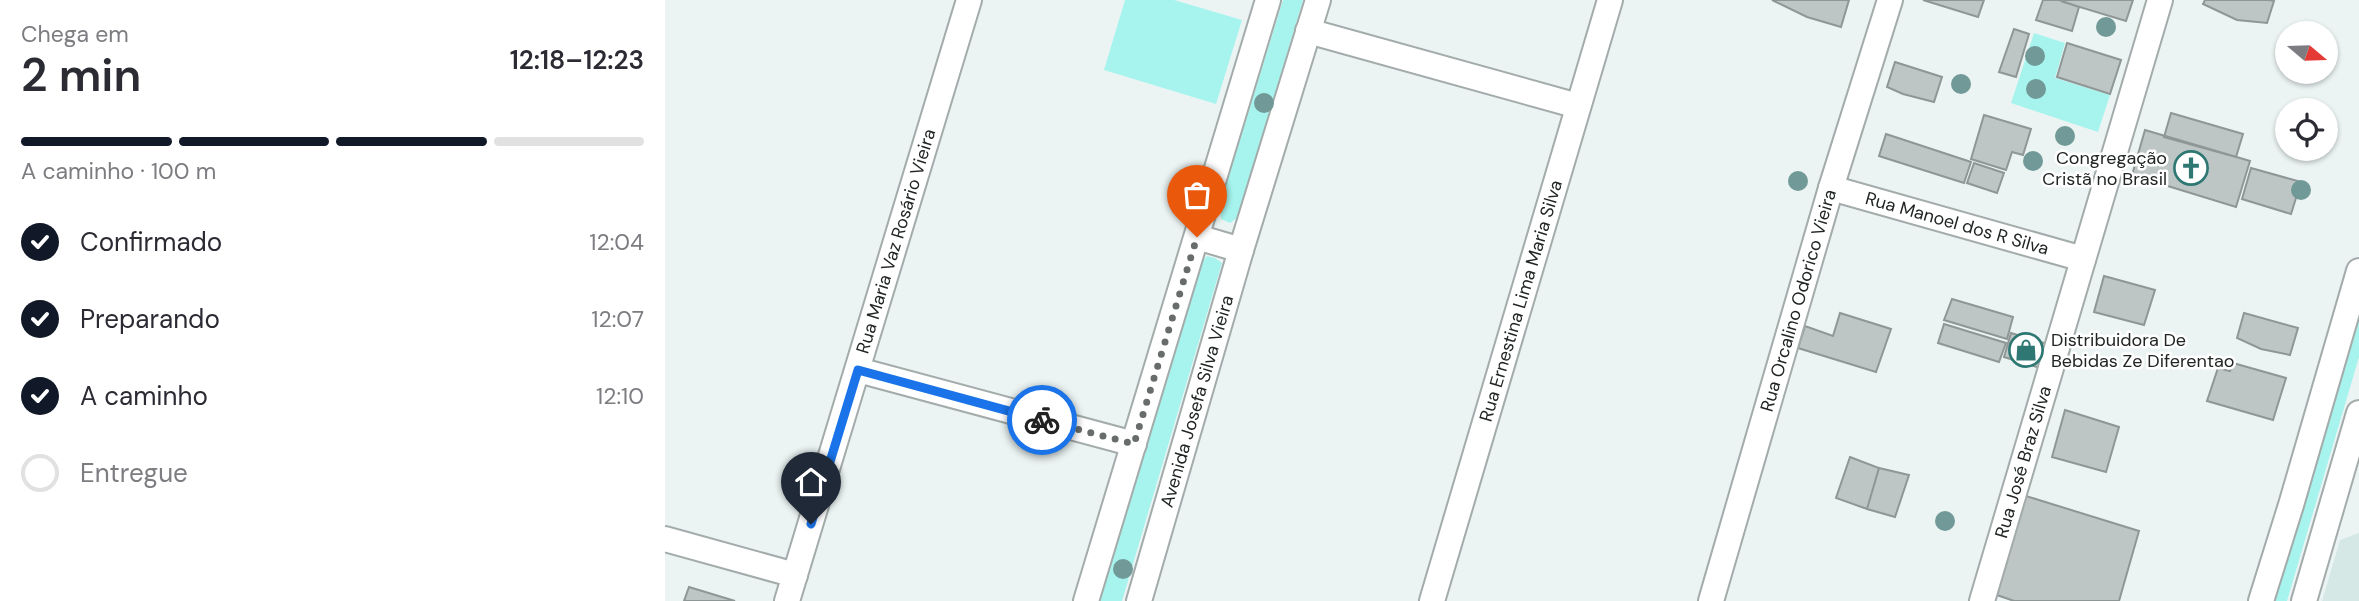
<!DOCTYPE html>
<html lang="pt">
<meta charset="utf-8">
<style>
:root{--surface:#fff;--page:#f7f7f7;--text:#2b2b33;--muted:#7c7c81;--line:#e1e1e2;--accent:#111827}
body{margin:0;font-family:"DM Sans",sans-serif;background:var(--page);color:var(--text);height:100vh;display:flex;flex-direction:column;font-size:26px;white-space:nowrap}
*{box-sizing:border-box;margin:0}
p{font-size:23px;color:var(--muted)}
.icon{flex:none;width:38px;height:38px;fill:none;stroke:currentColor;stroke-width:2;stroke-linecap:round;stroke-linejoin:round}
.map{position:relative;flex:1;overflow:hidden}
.side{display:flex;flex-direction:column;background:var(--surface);width:665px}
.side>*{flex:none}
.needle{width:46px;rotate:109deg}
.buttons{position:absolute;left:1610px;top:21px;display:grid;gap:14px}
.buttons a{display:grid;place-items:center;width:63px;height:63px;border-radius:50%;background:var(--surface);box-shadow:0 2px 5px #0004;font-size:35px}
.pin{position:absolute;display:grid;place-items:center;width:60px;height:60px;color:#fff;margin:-72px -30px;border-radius:50% 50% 50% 0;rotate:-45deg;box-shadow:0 0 7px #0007}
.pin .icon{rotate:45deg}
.courier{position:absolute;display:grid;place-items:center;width:70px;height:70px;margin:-35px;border:5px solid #1a73e8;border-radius:50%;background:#fff;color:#222;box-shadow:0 2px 9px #0007}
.head em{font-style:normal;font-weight:600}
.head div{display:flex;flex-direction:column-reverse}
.head{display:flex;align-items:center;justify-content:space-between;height:119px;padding:0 21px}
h1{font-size:46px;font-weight:600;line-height:52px}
.bar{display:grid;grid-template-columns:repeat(4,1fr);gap:10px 7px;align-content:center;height:84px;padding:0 21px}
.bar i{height:9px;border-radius:5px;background:var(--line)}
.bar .on{background:var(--accent)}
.bar p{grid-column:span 4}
ol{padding:0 21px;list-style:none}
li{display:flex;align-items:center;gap:21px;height:77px}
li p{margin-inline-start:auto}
li .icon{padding:7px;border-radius:50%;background:var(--accent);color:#fff;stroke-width:4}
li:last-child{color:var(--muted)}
li i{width:38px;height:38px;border:4px solid var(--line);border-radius:50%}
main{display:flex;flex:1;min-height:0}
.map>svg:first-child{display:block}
.built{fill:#d5e8e6}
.green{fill:#a7f4ee}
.building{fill:#bdc6c5;stroke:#8f9796;stroke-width:2}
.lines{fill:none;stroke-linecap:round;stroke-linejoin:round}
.minor-casing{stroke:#a3acab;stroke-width:28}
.minor{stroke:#fff;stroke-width:24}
.tree{fill:#719997}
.done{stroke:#686d6c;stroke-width:7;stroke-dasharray:0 12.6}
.route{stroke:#1a73e8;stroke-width:9}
.labels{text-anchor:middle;stroke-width:5;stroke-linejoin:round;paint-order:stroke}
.poi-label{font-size:18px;fill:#212524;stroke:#fff;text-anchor:end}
.street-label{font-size:18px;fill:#212524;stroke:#fff}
</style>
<main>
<section class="side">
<div class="head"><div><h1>2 min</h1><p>Chega em</p></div><em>12:18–12:23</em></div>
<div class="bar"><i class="on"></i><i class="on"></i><i class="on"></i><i></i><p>A caminho · 100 m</p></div>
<ol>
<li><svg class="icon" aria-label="check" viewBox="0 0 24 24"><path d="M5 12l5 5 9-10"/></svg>Confirmado<p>12:04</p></li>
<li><svg class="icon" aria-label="check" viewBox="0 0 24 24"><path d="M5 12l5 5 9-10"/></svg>Preparando<p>12:07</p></li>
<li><svg class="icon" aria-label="check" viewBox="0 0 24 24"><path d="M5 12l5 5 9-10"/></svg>A caminho<p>12:10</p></li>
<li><i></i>Entregue</li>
</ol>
</section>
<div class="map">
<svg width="1694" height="601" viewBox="0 0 1694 601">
<rect width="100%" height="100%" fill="#ebf4f3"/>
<path class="built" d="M1694,533V601H1657L1675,540Z"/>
<path class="green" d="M460,0H509L577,20L551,104L439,70Z
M618,0H638L573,217L565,223L556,219L555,204Z
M1369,33L1400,43L1390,78L1445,95L1433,132L1346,103Z
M542,256L550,258L557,263L457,601H435L535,264Z
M1694,300V357L1622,601H1602Z"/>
<path class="building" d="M1107,0H1184L1176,27L1142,17Z
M1258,0H1319L1313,17Z
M1378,0H1394L1414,7L1407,31L1371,20Z
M1399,0H1468L1461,21L1398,2Z
M1540,0H1604L1609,1L1602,23L1572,20L1538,4Z
M1349,29L1364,34L1351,77L1334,72Z
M1402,43L1456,60L1445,94L1392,77Z
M1230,62L1277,77L1269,102L1238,94L1222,87Z
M1506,113L1578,134L1571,157L1499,137Z
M1319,115L1366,129L1358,155L1347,152L1341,170L1306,159Z
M1480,130L1585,161L1571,207L1467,175Z
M1221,134L1306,162L1299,183L1214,156Z
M1309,163L1339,173L1332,193L1302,183Z
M1586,168L1636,182L1626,214L1577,199Z
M1439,276L1490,290L1479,325L1429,312Z
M1287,299L1348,317L1342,339L1279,320Z
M1175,313L1226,329L1211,372L1133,348L1140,326L1168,336Z
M1579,313L1633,328L1625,355L1596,349L1572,338Z
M1279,324L1341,343L1334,362L1273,343Z
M1346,333L1382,344L1375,368L1339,357Z
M1568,363L1621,378L1608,420L1542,401L1553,368L1565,371Z
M1400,410L1454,427L1441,472L1387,457Z
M1185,457L1214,468L1202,509L1171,498Z
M1214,468L1244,475L1230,517L1202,509Z
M1361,496L1474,531L1454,601H1349L1332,595Z
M24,587L70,601H19Z"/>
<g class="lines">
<g class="minor-casing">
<g id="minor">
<path d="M643,31L913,106"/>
<path id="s1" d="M1166,188L1418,259"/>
<path d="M532,237L576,250"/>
<path d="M193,370L469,444"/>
<path d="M0,539L130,575"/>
<path id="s2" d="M122,601L304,0"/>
<path d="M421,601L603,0"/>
<path id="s3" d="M474,601L576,250L653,0"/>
<path id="s4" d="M767,601L945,0"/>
<path id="s5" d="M1046,601L1166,188L1225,0"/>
<path id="s6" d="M1317,601L1495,0"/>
<path d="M1596,601L1626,505L1694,271"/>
<path d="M1639,601L1694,413"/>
</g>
</g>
<use href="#minor" class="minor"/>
</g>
<g class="tree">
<circle cx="1441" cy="27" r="10"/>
<circle cx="1370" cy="56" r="10"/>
<circle cx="1296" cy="84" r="10"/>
<circle cx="1371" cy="89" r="10"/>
<circle cx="599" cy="103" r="10"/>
<circle cx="1400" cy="136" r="10"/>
<circle cx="1368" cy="161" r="10"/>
<circle cx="1133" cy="181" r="10"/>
<circle cx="1636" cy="190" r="10"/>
<circle cx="1280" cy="521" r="10"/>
<circle cx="458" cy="569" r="10"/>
</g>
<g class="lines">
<path class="done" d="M377,420L469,444L532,237"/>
<path class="route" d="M146,524L193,370L377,420"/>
</g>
<defs>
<g id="church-ring" transform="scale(1.75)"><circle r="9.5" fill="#fff" stroke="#2e7773" stroke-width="1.5"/><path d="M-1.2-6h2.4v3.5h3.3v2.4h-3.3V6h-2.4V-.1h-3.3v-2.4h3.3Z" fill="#2e7773"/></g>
<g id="shop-ring" transform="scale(1.75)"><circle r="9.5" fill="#fff" stroke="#2e7773" stroke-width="1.5"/><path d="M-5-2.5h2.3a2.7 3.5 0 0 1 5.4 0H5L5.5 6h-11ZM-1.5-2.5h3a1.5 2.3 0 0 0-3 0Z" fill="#2e7773"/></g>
</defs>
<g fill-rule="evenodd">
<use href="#church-ring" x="1526" y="168"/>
<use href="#shop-ring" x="1361" y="350"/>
</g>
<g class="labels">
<g class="poi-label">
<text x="1502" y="164">Congregação<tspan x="1502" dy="21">Cristã no Brasil</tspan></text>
<text x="1386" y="346" text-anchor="start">Distribuidora De<tspan x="1386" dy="21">Bebidas Ze Diferentao</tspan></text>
</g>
<g class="street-label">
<text dy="6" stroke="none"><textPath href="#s1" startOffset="131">Rua Manoel dos R Silva</textPath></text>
<text dy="6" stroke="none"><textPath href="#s2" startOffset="376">Rua Maria Vaz Rosário Vieira</textPath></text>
<text dy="6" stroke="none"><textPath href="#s4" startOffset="313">Rua Ernestina Lima Maria Silva</textPath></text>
<text dy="6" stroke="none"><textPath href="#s5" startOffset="313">Rua Orcalino Odorico Vieira</textPath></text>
<text dy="6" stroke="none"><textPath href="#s3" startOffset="208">Avenida Josefa Silva Vieira</textPath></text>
<text dy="6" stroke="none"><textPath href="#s6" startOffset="145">Rua José Braz Silva</textPath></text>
</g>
</g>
</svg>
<div class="buttons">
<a><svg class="needle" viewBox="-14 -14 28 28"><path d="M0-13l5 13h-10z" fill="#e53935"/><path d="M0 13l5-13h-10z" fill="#7c7c81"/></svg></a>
<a><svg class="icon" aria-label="locate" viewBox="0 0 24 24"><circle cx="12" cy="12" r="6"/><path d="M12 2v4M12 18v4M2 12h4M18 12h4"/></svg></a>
</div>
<div class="pin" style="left:532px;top:237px;background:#ea580c"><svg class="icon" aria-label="bag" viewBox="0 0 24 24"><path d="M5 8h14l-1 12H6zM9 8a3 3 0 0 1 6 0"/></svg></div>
<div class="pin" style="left:146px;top:524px;background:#1f2937"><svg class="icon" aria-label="home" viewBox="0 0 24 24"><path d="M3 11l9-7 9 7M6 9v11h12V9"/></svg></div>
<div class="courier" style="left:377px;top:420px"><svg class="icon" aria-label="bike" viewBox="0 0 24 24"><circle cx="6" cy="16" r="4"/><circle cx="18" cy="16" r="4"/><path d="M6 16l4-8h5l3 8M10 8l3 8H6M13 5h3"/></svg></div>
</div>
</main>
